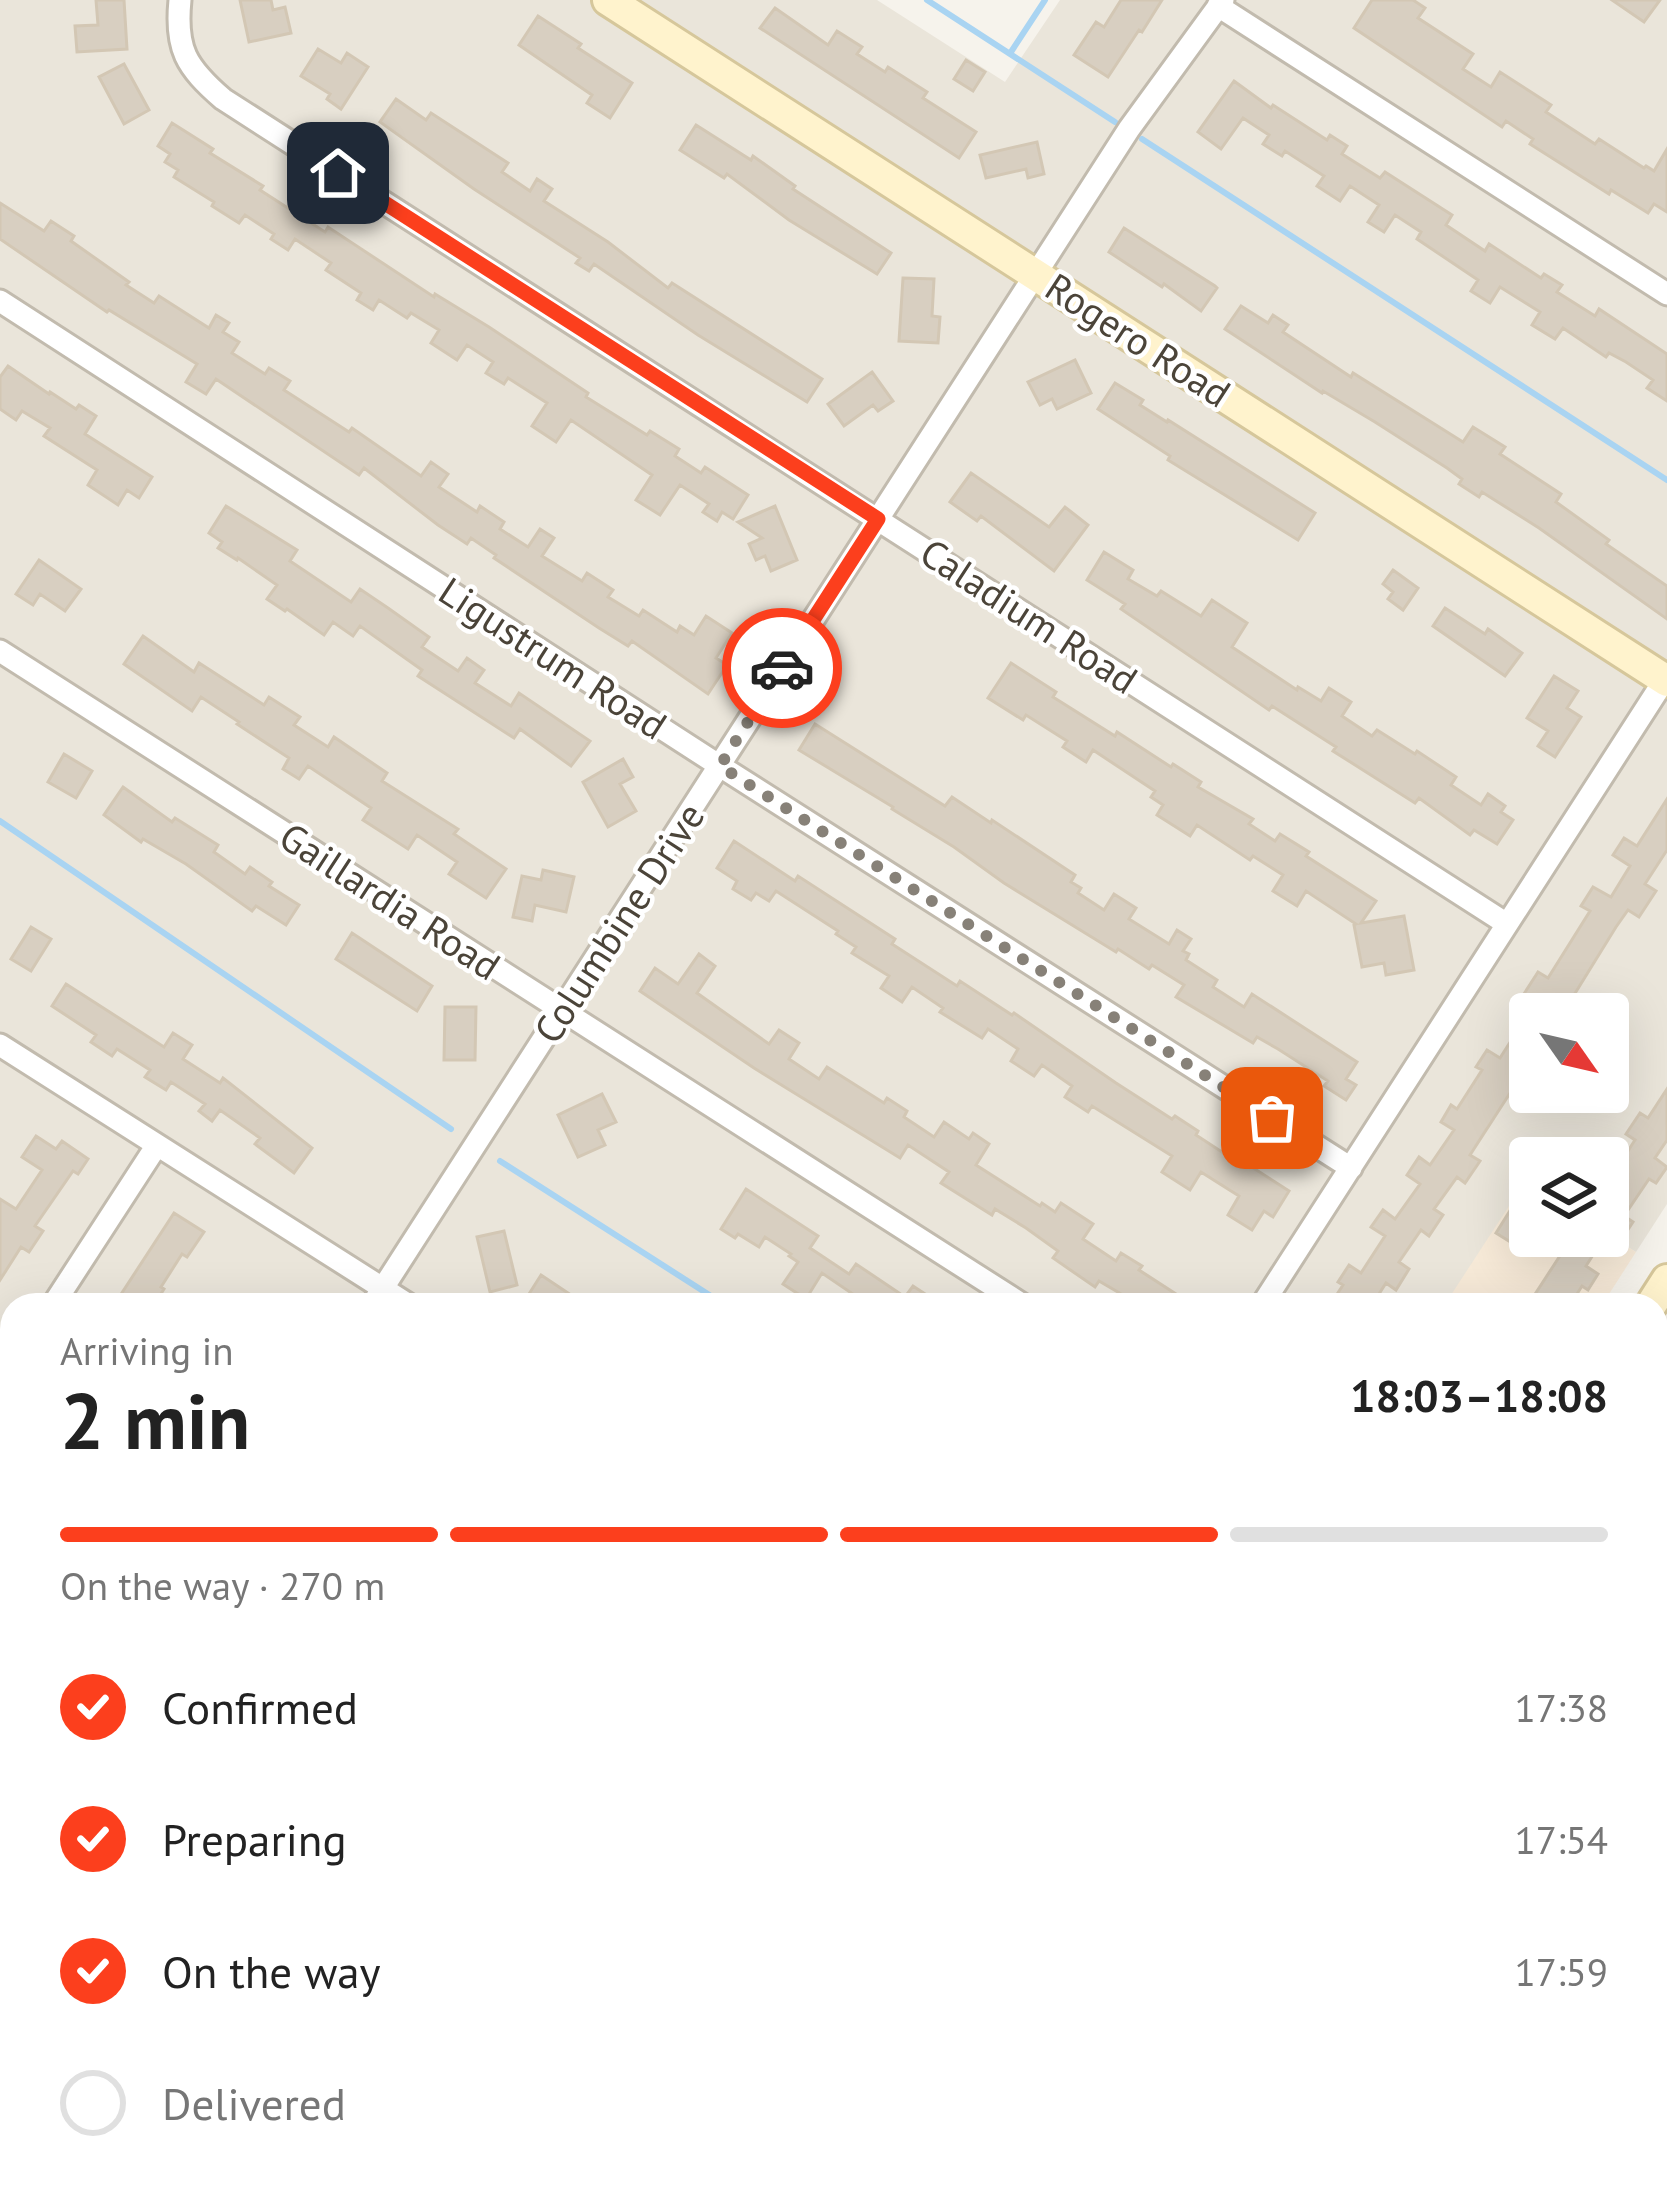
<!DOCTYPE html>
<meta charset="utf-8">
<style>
:root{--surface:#fff;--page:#f6f6f6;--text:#222;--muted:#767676;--line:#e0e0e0;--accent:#fc3f1d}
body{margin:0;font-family:"PT Sans",sans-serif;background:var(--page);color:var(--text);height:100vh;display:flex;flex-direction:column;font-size:45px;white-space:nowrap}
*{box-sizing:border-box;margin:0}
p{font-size:39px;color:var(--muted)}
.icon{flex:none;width:66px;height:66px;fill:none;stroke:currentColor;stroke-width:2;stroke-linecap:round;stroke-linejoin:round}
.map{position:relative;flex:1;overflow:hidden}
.drawer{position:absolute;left:0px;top:1293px;width:1668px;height:903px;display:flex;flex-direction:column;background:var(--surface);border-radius:36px 36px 0 0;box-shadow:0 12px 48px #0002}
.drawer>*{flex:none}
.needle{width:78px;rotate:124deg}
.tools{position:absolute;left:1509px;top:993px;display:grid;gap:24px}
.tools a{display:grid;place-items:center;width:120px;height:120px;border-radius:12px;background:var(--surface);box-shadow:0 12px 48px #0002;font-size:60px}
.pin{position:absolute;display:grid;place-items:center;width:102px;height:102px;color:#fff;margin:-51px;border-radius:24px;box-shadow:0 6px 18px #0006}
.courier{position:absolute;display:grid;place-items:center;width:120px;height:120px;margin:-60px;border:9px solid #fc3f1d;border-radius:50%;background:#fff;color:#222;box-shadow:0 3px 15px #0007}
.headline em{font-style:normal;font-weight:700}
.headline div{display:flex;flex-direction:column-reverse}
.headline{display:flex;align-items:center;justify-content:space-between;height:204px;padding:0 60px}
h1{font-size:78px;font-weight:700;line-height:90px}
.bar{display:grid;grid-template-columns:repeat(4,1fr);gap:18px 12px;align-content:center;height:144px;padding:0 60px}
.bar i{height:15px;border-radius:9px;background:var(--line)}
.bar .active{background:var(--accent)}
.bar p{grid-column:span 4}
ol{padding:0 60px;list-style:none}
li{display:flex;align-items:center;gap:36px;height:132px}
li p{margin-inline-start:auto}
li .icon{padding:12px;border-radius:50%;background:var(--accent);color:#fff;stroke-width:4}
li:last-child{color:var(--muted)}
li i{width:66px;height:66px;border:6px solid var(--line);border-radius:50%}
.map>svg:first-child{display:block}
.residential{fill:#eae5da;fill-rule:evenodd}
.commercial{fill:#f7ead8}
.green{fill:#d2eab5}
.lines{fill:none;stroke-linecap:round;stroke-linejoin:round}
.stream{stroke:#a9d4f2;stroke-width:6}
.building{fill:#d8cfc1;stroke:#d3c7b4;stroke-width:3}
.service-casing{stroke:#c2bbae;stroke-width:16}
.minor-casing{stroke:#c2bbae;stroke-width:27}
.secondary-casing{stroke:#d6c79b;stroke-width:36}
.service{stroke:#fff;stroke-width:10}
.minor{stroke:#fff;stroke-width:21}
.secondary{stroke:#fff3cd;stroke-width:30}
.done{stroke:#878178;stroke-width:12;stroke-dasharray:0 21.6}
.route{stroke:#fc3f1d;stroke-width:15}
.labels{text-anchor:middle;stroke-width:9;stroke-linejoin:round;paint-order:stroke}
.street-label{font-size:39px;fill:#4b4439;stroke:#fff}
</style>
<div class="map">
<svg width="1667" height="2194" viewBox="0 0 1667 2194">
<rect width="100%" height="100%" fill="#f6f3ec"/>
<path class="residential" d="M0,0H877L1005,82L1060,0H1667V1204L1636,1252L1608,1235V1158H1530V1187L1525,1184L1452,1295L1468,1305H12V2184H1031L1024,2194H0ZM1530,1014H1608V1092H1530Z"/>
<path class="commercial" d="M1524,1183L1530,1187V1236L1608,1235L1636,1252L1602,1305H1468L1451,1295Z"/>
<path class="green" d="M1667,1348V1942L1656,1935V1365Z"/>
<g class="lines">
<path class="stream" d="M927,0L1115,122
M1011,52L1045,0
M1142,139L1667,480
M0,821L451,1129
M500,1161L725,1305
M0,1837L12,1846"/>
</g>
<path class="building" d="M96,0H124L127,49L77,52L75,26L98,25Z
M240,0H271L273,10L285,7L291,33L249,42Z
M1121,0H1162L1142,32L1139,30L1108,77L1074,55L1096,22L1104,27Z
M1372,0H1413L1425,8L1418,18L1473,54L1463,69L1491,87L1500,72L1551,105L1546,112L1595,144L1599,139L1644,168L1646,166L1654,171L1667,149V212L1654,204L1648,213L1611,190L1609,194L1530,144L1533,139L1506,121L1502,127L1354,28Z
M1612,0H1660L1644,22Z
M775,8L828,45L837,31L862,47L857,54L885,72L888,67L927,92L923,98L976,132L959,158L760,28Z
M538,16L581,44L578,48L632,83L610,118L587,103L592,95L519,45Z
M318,49L341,63L347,53L368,67L341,109L327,99L330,94L301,76Z
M966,60L985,72L973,91L954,79Z
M124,64L149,110L124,124L99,77Z
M1234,81L1271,108L1273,105L1327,140L1330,135L1347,146L1342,154L1380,178L1385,172L1452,215L1446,225L1485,251L1489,244L1541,278L1544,274L1562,285L1557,292L1595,316L1599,309L1667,354V401L1647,388L1653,380L1626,362L1609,353L1606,357L1563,328L1555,339L1532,325L1540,312L1500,287L1490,303L1471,291L1478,280L1417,239L1421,232L1395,215L1384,232L1368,222L1379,205L1350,186L1340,201L1317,186L1324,176L1285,151L1282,156L1263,144L1269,135L1243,118L1221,149L1198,132Z
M396,99L426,120L431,113L508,163L502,172L530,191L537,179L552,189L544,201L608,242L668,288L672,283L822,379L807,402L698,335L594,264L589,271L576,263L580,258L474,189L380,122Z
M172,123L213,149L210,153L263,186L260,190L325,232L328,227L434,297L435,294L489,327L588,393L586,397L647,435L650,431L679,449L675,456L701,473L705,467L748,495L733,519L722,512L717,521L703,512L709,504L680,485L660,515L636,500L652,475L571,420L556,442L532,426L547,403L508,378L504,384L486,373L493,362L467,345L457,360L431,343L439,330L411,313L407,318L379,300L373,310L357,300L361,293L326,270L331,263L295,239L288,250L271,239L274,234L245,215L239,223L212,206L214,202L174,177L178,170L165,162L170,154L158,146Z
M696,125L751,160L753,156L795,186L793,189L891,253L877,274L789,220L727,174L724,178L680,150Z
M1037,142L1044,174L1028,178L1026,169L986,178L980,155Z
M0,203L44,231L51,221L74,236L71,241L129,282L126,285L154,303L159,296L209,328L216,315L229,323L223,332L239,342L232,353L265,374L269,368L290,381L284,390L349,432L352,428L421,476L431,462L448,474L439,487L477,512L480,506L504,522L500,529L528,547L540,529L554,538L542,556L582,581L587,573L613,590L608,597L639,616L643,610L677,632L680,626L694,635L706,616L732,633L716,658L727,665L708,694L632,641L628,646L599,628L494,558L496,555L471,538L467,544L438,525L364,468L359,475L216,379L206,394L186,382L197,364L109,310L107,312L0,239Z
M1124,228L1215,286L1217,288L1201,311L1164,284L1162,287L1109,252Z
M903,278L934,279L932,316L940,317L938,343L899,341Z
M1241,306L1268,323L1273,315L1288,325L1283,332L1351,377L1353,373L1463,442L1473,427L1505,447L1500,454L1561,494L1556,502L1609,540L1606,544L1667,586V619L1539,528L1482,492L1479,497L1459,484L1462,479L1447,468L1375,422L1323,391L1322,393L1225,329Z
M1075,360L1091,393L1057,409L1052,399L1040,405L1028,382Z
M8,366L49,394L50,392L76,409L79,405L96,416L85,434L152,477L139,498L127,490L118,505L88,485L97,470L44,436L50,428L22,411L16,420L0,409V377Z
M872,372L893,401L878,411L873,405L844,426L828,404Z
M1115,383L1143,400L1140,405L1167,422L1168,420L1315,513L1298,540L1168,460L1170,456L1098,409Z
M971,473L1049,527L1065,507L1088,525L1054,571L981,516L977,521L950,502Z
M226,506L297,550L290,561L351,602L360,589L388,608L429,637L422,647L458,671L467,658L484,670L475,683L511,706L519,693L590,741L571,766L520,729L514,738L418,676L422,670L360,626L353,636L333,622L324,635L287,609L285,611L267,599L277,585L238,558L237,560L218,548L222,542L209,533Z
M775,506L797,560L771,571L765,556L756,560L749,544L762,538L738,522Z
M1104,552L1133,570L1128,579L1157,596L1161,591L1201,616L1212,600L1247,623L1232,647L1297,690L1298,687L1321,701L1329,688L1351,702L1342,716L1372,736L1377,730L1415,754L1417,751L1456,777L1451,785L1481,805L1488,794L1505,806L1501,812L1513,820L1497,844L1474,830L1470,835L1419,798L1415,803L1333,751L1336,747L1272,706L1269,710L1121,609L1125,604L1087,580Z
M39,560L81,589L65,611L40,594L33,605L16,594Z
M1393,570L1418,588L1403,610L1388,599L1393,592L1383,584Z
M1445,608L1485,634L1488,629L1522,653L1505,676L1433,626Z
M143,636L194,672L199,663L264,705L269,697L300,717L294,725L328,747L334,737L387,773L382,781L458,829L454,834L506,869L486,898L449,874L457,862L417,835L408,849L363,820L371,808L308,766L299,779L283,769L289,758L237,724L239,722L201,697L192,711L124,664Z
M1011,663L1056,692L1053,697L1115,736L1117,732L1171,767L1173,764L1201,782L1198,787L1253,819L1249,824L1275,841L1280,834L1309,852L1306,856L1376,901L1361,923L1404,916L1414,970L1386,975L1384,963L1362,967L1354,925L1356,924L1306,891L1297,906L1273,891L1283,875L1253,856L1250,860L1197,825L1190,836L1157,815L1163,805L1151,797L1155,791L1093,750L1086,762L1063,747L1067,741L1026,715L1023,720L988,698Z
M1554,676L1578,691L1567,708L1581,717L1555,757L1538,746L1548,731L1527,718Z
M815,724L945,806L952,797L991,823L992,820L1075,875L1071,882L1081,888L1078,893L1104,910L1114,894L1136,908L1129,919L1169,944L1177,930L1191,939L1183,951L1189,954L1186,960L1217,980L1213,987L1244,1007L1252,994L1357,1062L1346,1079L1356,1085L1346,1100L1324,1086L1328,1081L1278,1049L1257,1037L1253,1043L1176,997L1184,985L1152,965L1149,969L1118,949L1116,952L1004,883L954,847L892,809L893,807L799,750Z
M64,754L92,771L76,798L48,782Z
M623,759L633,777L620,784L636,811L608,827L583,782Z
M123,787L172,822L175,818L218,845L214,852L245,874L250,867L272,882L269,886L299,905L286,925L256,906L252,911L186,864L143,839L141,842L104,815Z
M1667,799V850L1645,884L1656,891L1639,917L1628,910L1616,927L1574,995L1582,1000L1573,1014H1530V1085L1523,1096L1512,1090L1470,1155L1480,1161L1465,1183L1457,1177L1434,1209L1443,1215L1429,1236L1421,1230L1399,1262L1409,1269L1396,1290L1386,1283L1372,1305H1330L1343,1285L1338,1282L1349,1265L1361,1273L1385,1236L1371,1227L1383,1210L1395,1219L1420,1184L1407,1175L1419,1157L1430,1165L1454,1130L1441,1122L1451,1105L1457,1109L1482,1070L1476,1067L1487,1050L1500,1058L1523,1022L1511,1014L1538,972L1548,978L1590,911L1581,906L1593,887L1611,897L1630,866L1613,855L1624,838L1637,846Z
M734,841L795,881L798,876L895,939L892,944L957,986L960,981L1012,1015L1014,1013L1116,1083L1172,1119L1175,1116L1198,1131L1196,1135L1228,1156L1230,1153L1289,1191L1273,1217L1264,1211L1252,1230L1228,1215L1239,1196L1201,1172L1190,1190L1162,1172L1172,1156L1092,1106L1088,1112L1065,1097L1072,1086L1042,1065L1034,1076L1011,1061L1018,1049L988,1029L982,1038L940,1012L943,1008L912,987L902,1002L881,988L889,976L852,953L856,947L836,934L838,931L776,891L769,901L756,893L751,900L733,889L737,881L717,868Z
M543,870L574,877L566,912L535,905L532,921L513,917L522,876L541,880Z
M31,927L51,939L31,971L11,959Z
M352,933L432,986L417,1011L336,959Z
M699,954L715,966L697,993L769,1044L779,1030L799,1043L789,1059L819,1079L827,1067L884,1103L887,1098L907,1111L904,1117L934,1137L944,1122L969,1139L973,1133L989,1144L976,1165L1040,1206L1042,1203L1055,1212L1061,1203L1093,1224L1083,1239L1116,1261L1121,1253L1142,1266L1139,1270L1193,1305H1140L1099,1281L1095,1287L1053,1258L1058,1251L1026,1228L995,1209L992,1215L941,1183L949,1172L908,1145L900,1158L754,1068L640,991L655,968L678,984Z
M66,984L164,1047L173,1033L192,1045L183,1059L220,1083L223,1078L312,1148L294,1173L255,1144L260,1138L220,1110L212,1121L199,1111L205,1104L171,1082L166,1090L145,1077L150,1070L117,1049L112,1056L91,1042L96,1035L52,1006Z
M445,1007H476L475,1060H444Z
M1667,1089V1140L1655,1158L1667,1167L1656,1183L1649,1179L1624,1216L1633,1222L1621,1240L1612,1233L1608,1238V1182L1635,1140L1626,1134L1640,1113L1648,1118Z
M602,1094L616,1122L598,1130L605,1145L578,1157L558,1115Z
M36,1136L56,1149L62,1141L88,1159L78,1174L73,1171L35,1226L43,1231L29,1252L21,1247L0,1280V1199L16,1209L42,1170L22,1157Z
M746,1189L818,1236L810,1248L849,1274L856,1264L905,1297L913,1286L942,1305H869L822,1273L806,1299L783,1284L798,1262L789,1256L791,1254L765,1237L759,1247L738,1234L735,1238L721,1229Z
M1516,1201L1530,1210V1232L1520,1248L1496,1233Z
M174,1213L204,1232L187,1257L182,1254L161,1287L164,1289L154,1305H114Z
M504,1231L517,1285L490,1292L477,1237Z
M1546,1236H1605L1586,1266L1598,1274L1588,1290L1582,1286L1570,1305H1528L1565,1248Z
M541,1275L586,1305H522Z"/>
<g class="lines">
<g class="service-casing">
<path id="service" d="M1656,1969L1667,1976
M1656,2151L1667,2127
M1656,2163L1667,2186
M1407,2184L1416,2194"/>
</g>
<g class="minor-casing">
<path id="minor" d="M180,0C175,49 186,67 223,99L1507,924
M1218,6L1667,294
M0,301L720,766L1351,1168
M0,651L1023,1305
M0,1045L409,1305
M53,1305L157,1145
M372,1305L1129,129L1223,0
M1262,1305L1665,679
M0,1387L12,1368
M0,1950L12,1931
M0,2102L12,2110
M127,2184L143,2194
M685,2184L701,2194"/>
</g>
<g class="secondary-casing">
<path id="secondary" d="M608,0L1667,681
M1651,1305L1667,1280
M1074,2194L1081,2184"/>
</g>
<use href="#service" class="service"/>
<use href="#minor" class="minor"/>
<use href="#secondary" class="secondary"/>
</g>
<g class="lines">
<path class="done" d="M782,668L720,766L1272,1118"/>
<path class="route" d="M338,173L878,519L782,668"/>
</g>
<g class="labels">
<g class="street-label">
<text transform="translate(1138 340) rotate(33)" y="14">Rogero Road</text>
<text transform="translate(1029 616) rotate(33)" y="14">Caladium Road</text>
<text transform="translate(553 658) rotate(33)" y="14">Ligustrum Road</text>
<text transform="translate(390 901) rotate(33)" y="14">Gaillardia Road</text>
<text transform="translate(619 923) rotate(-57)" y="14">Columbine Drive</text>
</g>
</g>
</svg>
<div class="tools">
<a><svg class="needle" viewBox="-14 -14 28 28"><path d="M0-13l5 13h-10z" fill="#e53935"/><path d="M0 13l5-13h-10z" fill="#767676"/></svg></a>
<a><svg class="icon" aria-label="layers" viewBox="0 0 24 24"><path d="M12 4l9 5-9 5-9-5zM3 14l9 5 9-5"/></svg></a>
</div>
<div class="pin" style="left:1272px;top:1118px;background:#ea580c"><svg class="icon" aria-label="bag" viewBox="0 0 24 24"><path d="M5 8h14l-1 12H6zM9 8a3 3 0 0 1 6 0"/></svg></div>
<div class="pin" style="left:338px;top:173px;background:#1f2937"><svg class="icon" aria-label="home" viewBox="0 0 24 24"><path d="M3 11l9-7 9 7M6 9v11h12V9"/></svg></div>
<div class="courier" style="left:782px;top:668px"><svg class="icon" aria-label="car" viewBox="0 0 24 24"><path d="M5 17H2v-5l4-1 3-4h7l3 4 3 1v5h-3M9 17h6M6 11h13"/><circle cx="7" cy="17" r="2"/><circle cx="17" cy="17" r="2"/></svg></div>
<section class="drawer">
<div class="headline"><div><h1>2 min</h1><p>Arriving in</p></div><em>18:03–18:08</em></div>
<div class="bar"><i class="active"></i><i class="active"></i><i class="active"></i><i></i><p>On the way · 270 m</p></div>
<ol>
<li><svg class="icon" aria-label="check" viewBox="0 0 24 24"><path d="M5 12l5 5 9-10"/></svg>Confirmed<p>17:38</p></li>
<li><svg class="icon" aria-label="check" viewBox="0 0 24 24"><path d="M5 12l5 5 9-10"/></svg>Preparing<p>17:54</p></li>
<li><svg class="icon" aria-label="check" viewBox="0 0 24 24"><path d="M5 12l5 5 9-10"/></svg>On the way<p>17:59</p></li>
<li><i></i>Delivered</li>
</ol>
</section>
</div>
